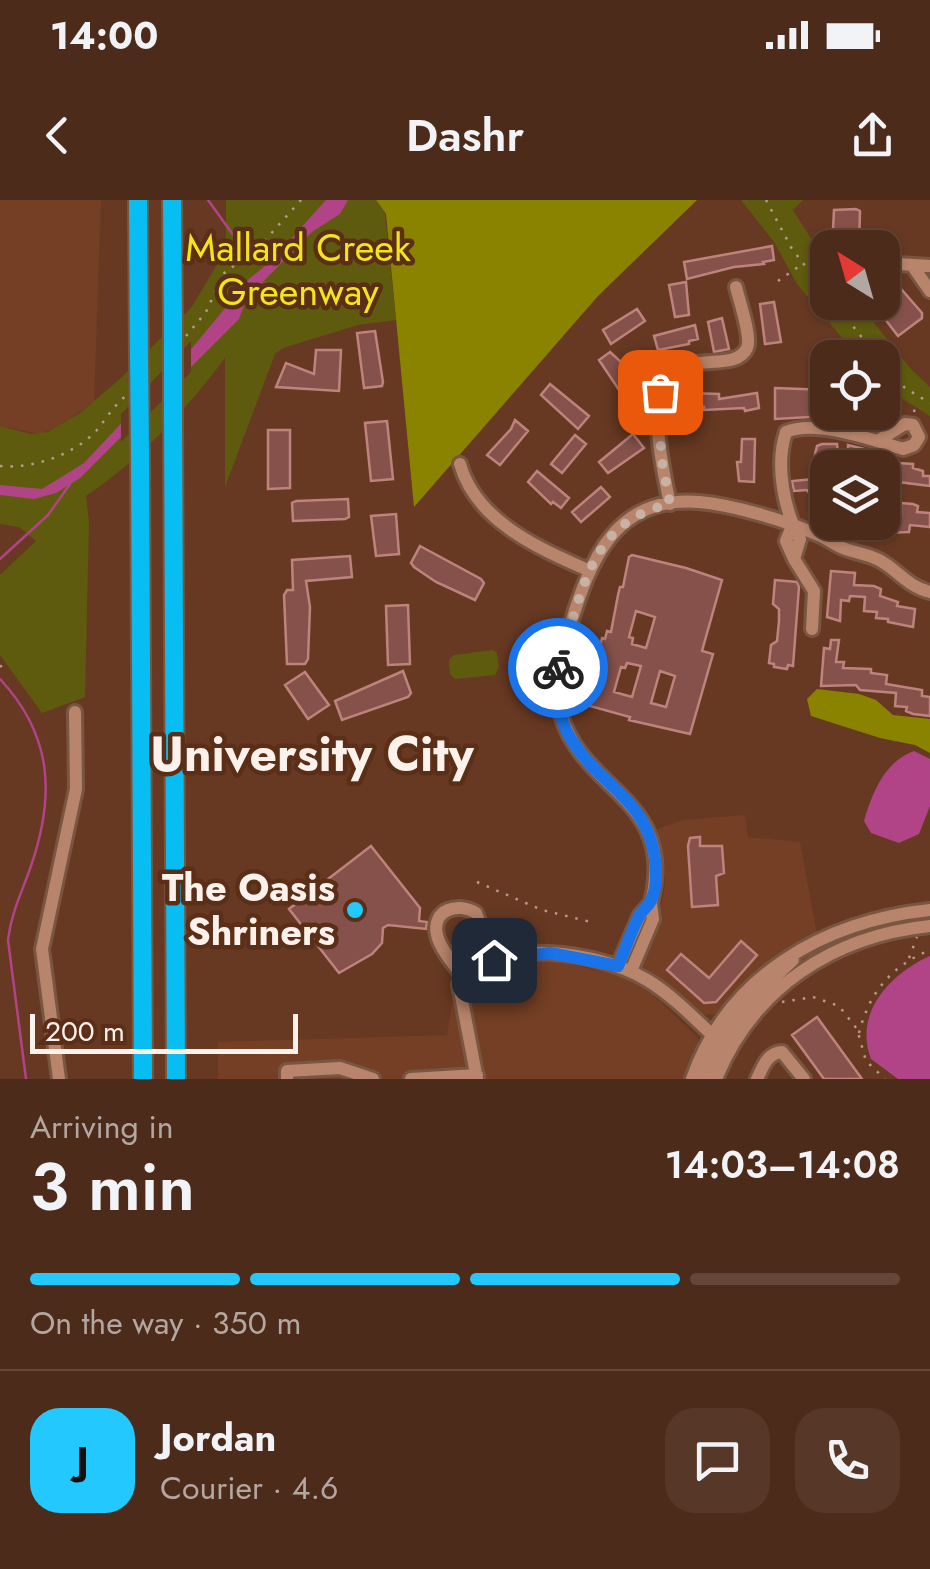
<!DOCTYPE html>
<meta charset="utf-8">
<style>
:root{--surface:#4d2b1a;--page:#573727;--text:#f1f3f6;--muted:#b3a7a2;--line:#644739;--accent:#23c9fe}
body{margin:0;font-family:Jost,sans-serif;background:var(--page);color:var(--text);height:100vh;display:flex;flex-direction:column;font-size:38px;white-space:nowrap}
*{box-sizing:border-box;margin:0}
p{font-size:32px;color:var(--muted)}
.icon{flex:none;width:55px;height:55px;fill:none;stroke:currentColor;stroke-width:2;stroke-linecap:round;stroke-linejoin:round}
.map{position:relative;height:879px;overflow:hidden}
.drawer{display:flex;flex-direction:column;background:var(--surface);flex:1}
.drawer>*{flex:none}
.needle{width:65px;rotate:323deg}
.buttons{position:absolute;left:810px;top:30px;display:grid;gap:20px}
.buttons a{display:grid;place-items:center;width:90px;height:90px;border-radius:20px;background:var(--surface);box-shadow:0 2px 8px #0004,0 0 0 2px var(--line);font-size:50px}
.scale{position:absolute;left:30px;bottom:25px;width:268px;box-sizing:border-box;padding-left:10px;border:5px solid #fdf1eb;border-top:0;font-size:28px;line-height:35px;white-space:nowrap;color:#fdf1eb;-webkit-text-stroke:8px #5b2e17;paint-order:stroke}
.pin{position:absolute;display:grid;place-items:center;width:85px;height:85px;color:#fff;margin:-42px;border-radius:20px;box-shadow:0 5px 15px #0006}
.courier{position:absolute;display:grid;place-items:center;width:100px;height:100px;margin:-50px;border:8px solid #1a73e8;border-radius:50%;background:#fff;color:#222;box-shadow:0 2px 12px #0007}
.head em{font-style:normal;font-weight:600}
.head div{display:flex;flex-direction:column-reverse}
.head{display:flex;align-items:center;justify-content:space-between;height:170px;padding:0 30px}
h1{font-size:65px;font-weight:600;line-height:75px}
.bar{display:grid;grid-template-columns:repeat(4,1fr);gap:15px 10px;align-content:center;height:120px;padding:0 30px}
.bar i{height:12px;border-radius:8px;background:var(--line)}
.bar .current{background:var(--accent)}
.bar p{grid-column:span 4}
.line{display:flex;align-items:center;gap:25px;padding:0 30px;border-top:2px solid var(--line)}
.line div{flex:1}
.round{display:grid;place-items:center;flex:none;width:105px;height:105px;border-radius:30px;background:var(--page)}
.status{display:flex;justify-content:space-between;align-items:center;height:70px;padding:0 50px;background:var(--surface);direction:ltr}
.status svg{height:28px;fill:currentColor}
header{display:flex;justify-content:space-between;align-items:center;height:130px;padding:0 30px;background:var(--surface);font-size:45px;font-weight:600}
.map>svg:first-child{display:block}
.built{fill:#743f24}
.green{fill:#5e5b0e}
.forest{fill:#898300}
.water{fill:#b14486}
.pier{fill:#673922}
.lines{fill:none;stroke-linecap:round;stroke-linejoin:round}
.stream{stroke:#b14486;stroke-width:2.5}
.building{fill:#87514b;stroke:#be837c;stroke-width:2.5;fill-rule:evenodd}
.minor-casing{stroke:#795642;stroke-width:18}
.highway-casing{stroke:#795642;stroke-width:22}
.path{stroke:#b79b8d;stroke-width:2.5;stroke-dasharray:2.5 8;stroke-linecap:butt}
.minor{stroke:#b8846b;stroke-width:12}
.highway{stroke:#08bdf1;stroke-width:18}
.highway-bridge-casing{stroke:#795642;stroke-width:22;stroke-linecap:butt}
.highway-bridge{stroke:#08bdf1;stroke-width:18}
.done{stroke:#c8b1a5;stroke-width:10;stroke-dasharray:0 18}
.route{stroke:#1a73e8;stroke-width:12}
.poi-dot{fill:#23c9fe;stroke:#5b2e17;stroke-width:4}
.labels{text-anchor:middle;stroke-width:9;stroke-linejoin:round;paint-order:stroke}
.park-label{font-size:38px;fill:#f0e61a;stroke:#5b2e17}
.poi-label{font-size:38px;font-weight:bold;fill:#fdf1eb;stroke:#5b2e17;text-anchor:end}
.district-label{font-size:48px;font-weight:bold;fill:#fdf1eb;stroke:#5b2e17}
</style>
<div class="status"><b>14:00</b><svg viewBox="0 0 49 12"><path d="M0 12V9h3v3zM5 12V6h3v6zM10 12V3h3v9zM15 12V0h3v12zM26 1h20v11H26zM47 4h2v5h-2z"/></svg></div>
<header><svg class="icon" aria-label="back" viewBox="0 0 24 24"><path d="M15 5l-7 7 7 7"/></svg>Dashr<svg class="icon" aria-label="share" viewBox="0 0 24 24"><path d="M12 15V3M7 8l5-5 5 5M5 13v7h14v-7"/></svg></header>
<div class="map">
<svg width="930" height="879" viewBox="0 0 930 879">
<rect width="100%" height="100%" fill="#673922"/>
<path class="built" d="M0,0H101L94,202L58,227L40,234L0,226Z
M745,615L748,637L800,642L817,734L770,762L718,814L700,815L641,766V757L661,708L665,683L662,651L655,630L683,620Z
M553,760L625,777L652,794L698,838L699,847L687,879H218V842L447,835L452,804L463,806L474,800L482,773L518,763Z"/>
<path class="green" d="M226,0H376L385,14L396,120L358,125L283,148L275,154L225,287V158C185,211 141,259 86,296L89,322L85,497L42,513L0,455V375L36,341L19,327L0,324V226L31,234L48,232L80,213L121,178L191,108L226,50Z
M741,0H803L793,10L827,64L828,102L858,103L911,169L930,187V216L883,187L882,158L858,157L797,84L774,42Z
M493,450L497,453L499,467L495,475L455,479L450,474L449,460L454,455Z"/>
<path class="forest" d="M376,0H697L598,96L414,307L386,14Z
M817,489L859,494L876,500L893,515L930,519V553L915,545L880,538L811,516L807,499Z"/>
<path class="water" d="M326,0H348L340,14L312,32L247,98L239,119L80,278L56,293L34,299L0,295V285L42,289L84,263L193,147L249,79L271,61Z
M914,551L930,559V606L919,634L899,643L871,633L864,621C872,593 885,561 914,551Z
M930,756V879H898L871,859C853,813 891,773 930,756Z"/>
<path class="pier" d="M191,141V172L121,242V214Z"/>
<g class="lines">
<path class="stream" d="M208,0L239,43
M0,359L48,315L70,284
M0,479C53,536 55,596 31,666C22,692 11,713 8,740L26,879"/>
</g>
<path class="building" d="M856,9L860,11L859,48H832L834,10Z
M772,46L774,60L763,62L764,64L734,67L687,79L684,62Z
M889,75L922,113V118L898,136L872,102H882V80Z
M686,82L689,115L675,117L669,85Z
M774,102L781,142L765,144L760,104Z
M637,109L645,121L611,144L603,130Z
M722,118L729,149L714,152L708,122Z
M695,125L698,139L689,141V144L658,150L654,136Z
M375,131L383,182L382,186L364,188L357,133Z
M316,150H341L339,191L276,187L286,163L314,174Z
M610,152L621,162L634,187L623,196L599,160Z
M550,184L589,216L578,229L541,195Z
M775,188L828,190V216L775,219Z
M688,193L719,194V199L757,193L759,208L745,211L744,208L704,210V207L688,206Z
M515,220L528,231L500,265L487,255L511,229Z
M387,221L393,279L371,281L365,223Z
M268,230H290V288L268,289Z
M633,234L644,248L608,273L599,262Z
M575,235L586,244L562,273L551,264Z
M742,239H755L754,282L739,281L737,262H741Z
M822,244H837L838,253H848V245L877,252V268H828V272H824L826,296L812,297L807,290L794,291L792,281L814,279L815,254L817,246Z
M882,262L913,264V268L923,271V276H930V286L898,282V291H887L882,288Z
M537,271L569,298L561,308L553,302L551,304L528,282Z
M601,287L610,297L581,322L572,312Z
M348,299L349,317L345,319L293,321L292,303L296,301Z
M901,303L913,304L918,306L917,312L930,313V327L910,325L909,332L885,333L882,313L901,314Z
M396,314L399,354L376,356L371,316Z
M420,346L481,379L484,383L475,400L436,382L414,367L411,363Z
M632,355L686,368L722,380L702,451L713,454L690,534L629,520L630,517L590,506L588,502L603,461L599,460L601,452H598L602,438L605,439L607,431L611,432L618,395L620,387H623L629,357ZM636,411L655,417L646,448L632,444L633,438L629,437ZM627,463L641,466L632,497L614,492L621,467L625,468ZM660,471L675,476L666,507L651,503Z
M350,356L352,377L306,381L310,407L308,459L305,464H287L284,395L287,390H293L292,360Z
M831,371L855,373L854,385L874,386L881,389L880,396L898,402L897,406L915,409L913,427L888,422V419L876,418L877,412L864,411L865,397L850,396L849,401L841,400L840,421L827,417Z
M775,380L797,382L799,387L793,466L788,465L787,469L774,467V464L769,463L771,445L777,441L779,421V409L773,404Z
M408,405L410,464L388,465L386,406Z
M831,440H839L836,462H844L843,468L871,469V473L887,475L886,484L922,490V496L930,497V516L913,514L906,511L907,507L895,506L896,493L860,490L856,485L821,486L824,448L830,449Z
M403,471L411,493L408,497L342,520L335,501Z
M305,472L329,505L308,519L285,485Z
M700,637V646H722L724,673L716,676L718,705L692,707L688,646L690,638Z
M371,646L420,708L419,721L427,722L426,729L388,725L383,728L382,743L372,754L339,773L289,709Z
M741,741L757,755L716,802L704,803L667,770L681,754L709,778Z
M817,817L862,879H824L792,835Z"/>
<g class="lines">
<g class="minor-casing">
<path id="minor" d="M882,63L930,66
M912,65L930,91
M460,264C476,321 538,348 588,370
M670,304C664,276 653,223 659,196C670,142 734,177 747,148C752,137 739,100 736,87
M792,326L786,341L794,359L800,339C784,310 775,265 786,232C816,219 873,240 903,249L914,245L919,237L913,225L905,224L879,240
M794,359L814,391L812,429
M651,703C677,598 584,593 561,515C552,484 561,456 570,426C590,361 615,295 699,302C733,305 784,320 816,334C826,338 834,344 843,348C855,353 868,354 879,360C898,370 908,387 930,392
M618,766L640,715L651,703L653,719L631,771
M464,778C455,766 440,749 437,735C431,709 459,702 476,713L493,759
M728,848L725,838C739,807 769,783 793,760
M59,879L42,749L76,589L75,512
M287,879V871L340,868L373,879
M411,879L477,875
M477,879L459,785C495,734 601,752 647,780C677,798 702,827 729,850
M692,879C728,775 825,721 930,710
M703,879L716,851L712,835
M716,879C753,788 833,736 930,726
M757,879C763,867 767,853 782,852L804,879"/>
</g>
<g class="highway-casing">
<path id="highway" d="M138,0L139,159
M172,0L173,125
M173,220L176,879
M140,253L143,879"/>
</g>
<path class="path" d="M766,0L792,49L828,95
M778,81L801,65
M834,102L878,158
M186,136L206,112L223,74L259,47L301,0
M882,163L905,188L930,203
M914,212L916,204
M0,266C32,269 74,255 96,231C107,218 113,206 127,195
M0,467L6,462
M477,682L542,710L591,722
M909,758L917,737
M782,802L813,797L839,806L857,829L866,861L885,879
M859,833C869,793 891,766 930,750"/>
<use href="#minor" class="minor"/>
<use href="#highway" class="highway"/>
<g class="highway-bridge-casing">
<path id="highway-bridge" d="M139,159L140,253
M173,220V125"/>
</g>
<use href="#highway-bridge" class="highway-bridge"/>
</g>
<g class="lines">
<path class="done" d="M558,468C562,447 570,428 576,408C593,354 611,318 670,304L661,256L660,192"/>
<path class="route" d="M494,760L550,753L618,766C625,750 631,732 639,716C643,709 650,705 652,698C658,685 656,667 654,652C643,598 600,585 573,542C558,520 555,494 558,468"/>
</g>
<circle class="poi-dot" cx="355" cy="710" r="10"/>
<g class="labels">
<g class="park-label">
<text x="298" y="61">Mallard Creek<tspan x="298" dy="44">Greenway</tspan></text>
</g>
<g class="poi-label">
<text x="335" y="701">The Oasis<tspan x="335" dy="44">Shriners</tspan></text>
</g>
<g class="district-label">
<text x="312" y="571">University City</text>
</g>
</g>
</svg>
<div class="buttons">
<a><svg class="needle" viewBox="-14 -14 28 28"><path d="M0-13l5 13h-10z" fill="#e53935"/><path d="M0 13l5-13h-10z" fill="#b3a7a2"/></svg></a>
<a><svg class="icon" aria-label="locate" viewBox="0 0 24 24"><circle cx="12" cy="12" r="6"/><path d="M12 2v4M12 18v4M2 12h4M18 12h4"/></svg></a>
<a><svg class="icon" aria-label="layers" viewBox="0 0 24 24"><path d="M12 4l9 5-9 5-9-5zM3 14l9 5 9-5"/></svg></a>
</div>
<div class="scale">200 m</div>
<div class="pin" style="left:660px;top:192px;background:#ea580c"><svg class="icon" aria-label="bag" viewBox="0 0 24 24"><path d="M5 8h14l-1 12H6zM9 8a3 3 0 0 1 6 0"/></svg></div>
<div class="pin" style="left:494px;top:760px;background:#1f2937"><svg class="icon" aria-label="home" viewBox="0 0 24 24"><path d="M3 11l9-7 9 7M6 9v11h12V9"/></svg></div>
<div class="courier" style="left:558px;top:468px"><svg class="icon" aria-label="bike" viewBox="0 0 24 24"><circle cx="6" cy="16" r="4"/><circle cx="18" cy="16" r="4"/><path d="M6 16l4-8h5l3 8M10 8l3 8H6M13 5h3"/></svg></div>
</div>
<section class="drawer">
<div class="head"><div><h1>3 min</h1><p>Arriving in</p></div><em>14:03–14:08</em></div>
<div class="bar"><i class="current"></i><i class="current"></i><i class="current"></i><i></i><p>On the way · 350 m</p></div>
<div class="line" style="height:180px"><b class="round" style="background:var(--accent);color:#111">J</b><div><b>Jordan</b><p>Courier · 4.6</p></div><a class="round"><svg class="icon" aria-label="chat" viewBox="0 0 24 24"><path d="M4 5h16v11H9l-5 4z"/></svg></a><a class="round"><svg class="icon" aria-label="phone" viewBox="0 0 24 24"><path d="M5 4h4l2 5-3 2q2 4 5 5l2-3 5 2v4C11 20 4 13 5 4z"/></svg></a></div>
</section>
